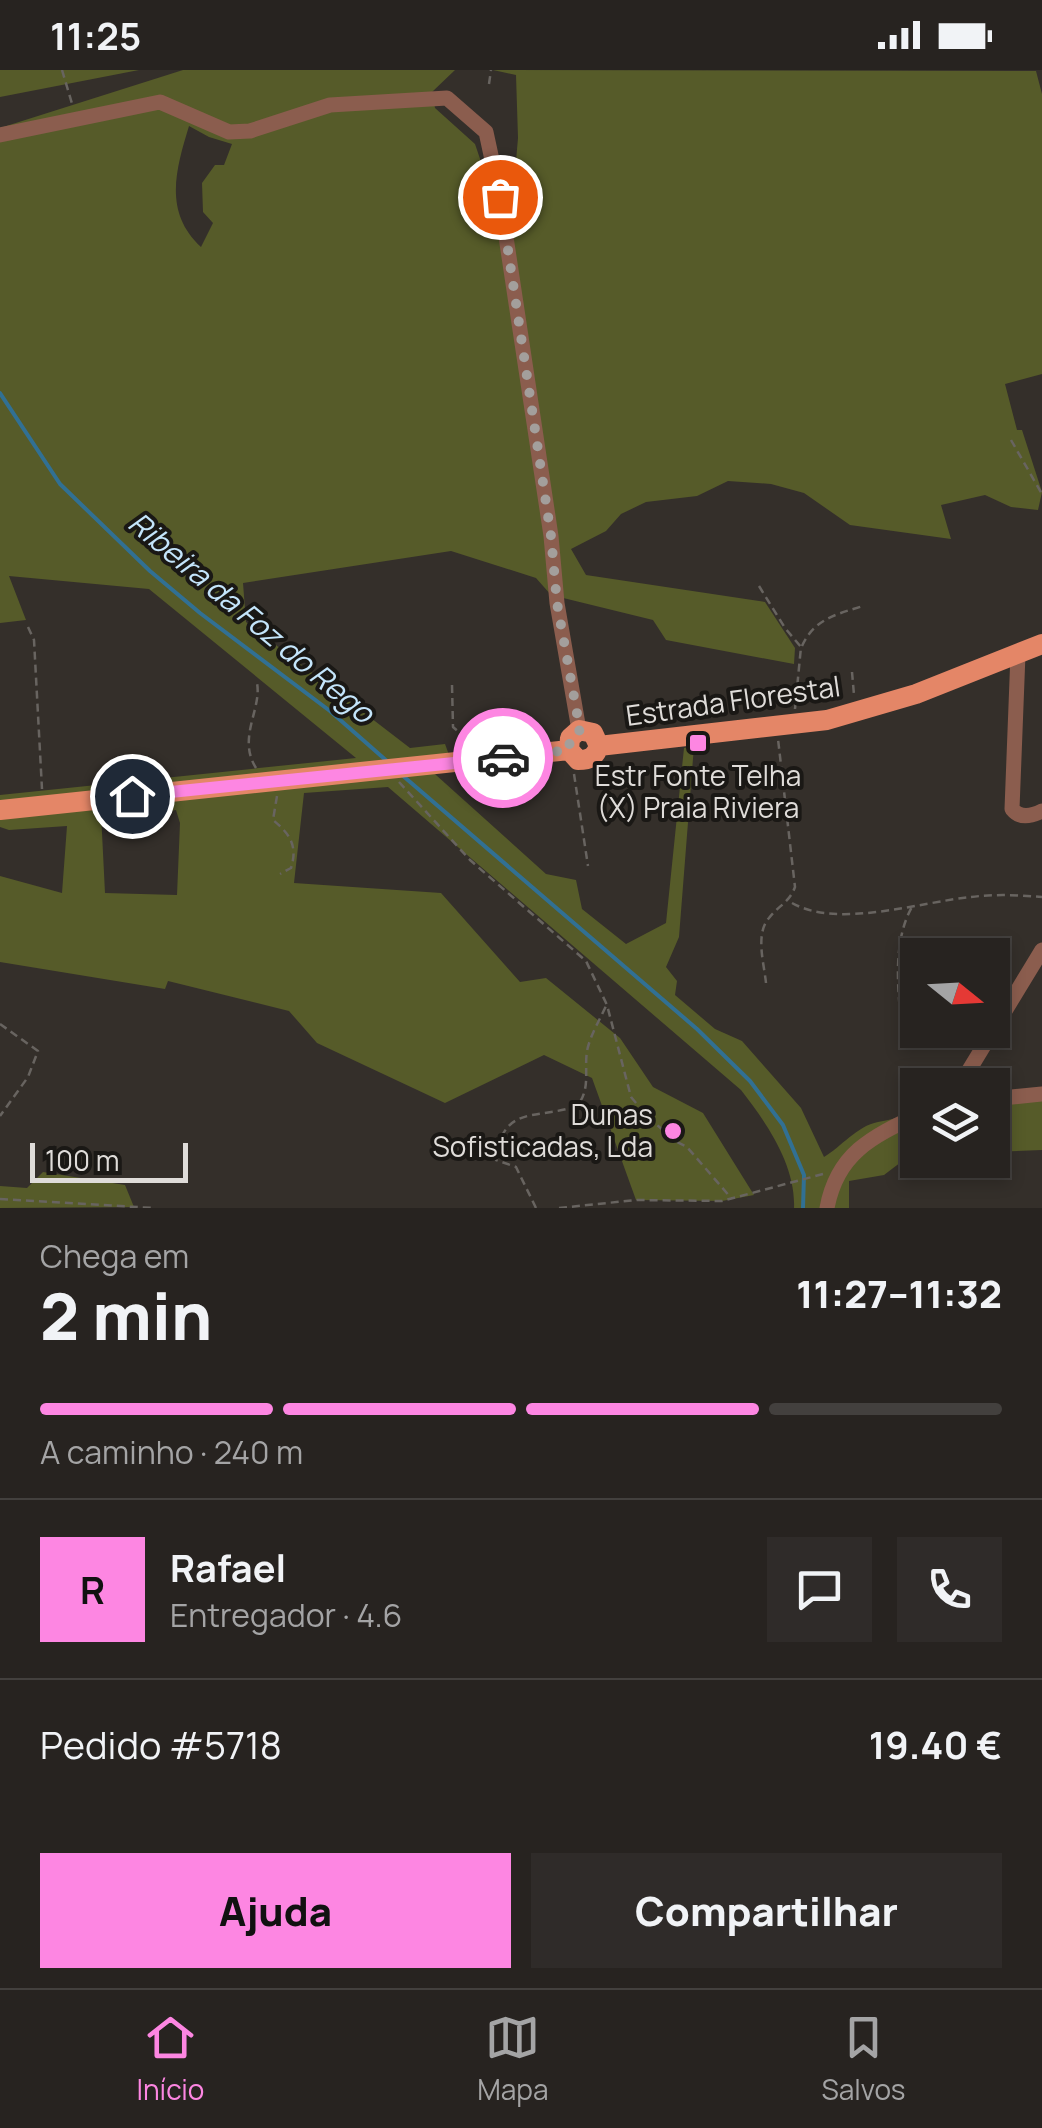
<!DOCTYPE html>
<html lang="pt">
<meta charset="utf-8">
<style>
:root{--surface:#272320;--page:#2f2b29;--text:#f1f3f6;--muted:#a4a4a5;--line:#43403e;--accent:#fd86e2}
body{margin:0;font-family:Manrope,sans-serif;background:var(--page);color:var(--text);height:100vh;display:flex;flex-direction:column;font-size:38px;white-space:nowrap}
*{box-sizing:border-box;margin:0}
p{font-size:32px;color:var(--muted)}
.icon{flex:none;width:55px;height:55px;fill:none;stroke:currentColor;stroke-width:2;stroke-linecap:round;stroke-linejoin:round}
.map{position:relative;height:1138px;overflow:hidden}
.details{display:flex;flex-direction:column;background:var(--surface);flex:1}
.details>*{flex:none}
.needle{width:65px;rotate:108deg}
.tools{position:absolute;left:900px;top:868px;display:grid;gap:20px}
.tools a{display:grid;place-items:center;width:110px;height:110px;border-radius:0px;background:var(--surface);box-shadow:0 5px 15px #0003,0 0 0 2px var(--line);font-size:50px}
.scale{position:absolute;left:30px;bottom:25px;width:158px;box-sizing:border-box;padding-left:10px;border:5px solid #dfdcd9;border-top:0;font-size:28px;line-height:35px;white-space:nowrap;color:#dfdcd9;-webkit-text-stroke:8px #1a1815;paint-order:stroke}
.pin{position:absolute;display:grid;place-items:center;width:85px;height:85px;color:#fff;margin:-42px;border:5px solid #fff;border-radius:50%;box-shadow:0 2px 10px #0007}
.courier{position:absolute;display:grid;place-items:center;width:100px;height:100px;margin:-50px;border:8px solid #fd86e2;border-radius:50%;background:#fff;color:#222;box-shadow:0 2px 12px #0007}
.overview em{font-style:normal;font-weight:800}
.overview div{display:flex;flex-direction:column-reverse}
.overview{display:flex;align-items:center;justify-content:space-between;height:170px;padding:0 40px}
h1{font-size:65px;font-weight:800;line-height:75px}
.bar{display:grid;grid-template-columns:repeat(4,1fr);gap:15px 10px;align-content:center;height:120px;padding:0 40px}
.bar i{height:12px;border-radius:8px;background:var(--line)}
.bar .selected{background:var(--accent)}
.bar p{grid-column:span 4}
.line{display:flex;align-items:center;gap:25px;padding:0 40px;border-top:2px solid var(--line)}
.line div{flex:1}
.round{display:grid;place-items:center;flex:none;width:105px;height:105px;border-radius:0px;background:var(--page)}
.button{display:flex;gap:20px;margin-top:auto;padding:20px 40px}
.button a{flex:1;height:115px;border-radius:0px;background:var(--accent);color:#111;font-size:40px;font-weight:800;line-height:115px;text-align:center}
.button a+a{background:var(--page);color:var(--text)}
.status{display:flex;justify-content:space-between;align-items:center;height:70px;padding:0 50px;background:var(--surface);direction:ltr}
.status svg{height:28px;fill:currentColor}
.menu{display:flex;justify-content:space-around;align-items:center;height:140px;border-top:2px solid var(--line);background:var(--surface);font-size:28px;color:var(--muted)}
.menu a{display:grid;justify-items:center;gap:5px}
.menu .selected{color:var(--accent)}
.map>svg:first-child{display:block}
.green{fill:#565b29;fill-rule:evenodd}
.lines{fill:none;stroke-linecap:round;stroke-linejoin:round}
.stream{stroke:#317093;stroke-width:4}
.path{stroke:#686460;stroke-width:2.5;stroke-dasharray:8 5;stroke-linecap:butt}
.minor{stroke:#8b5d4e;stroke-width:15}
.major{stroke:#e48667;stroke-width:20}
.done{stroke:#a39f9c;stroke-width:10;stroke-dasharray:0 18}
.route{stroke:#fd86e2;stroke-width:12}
.poi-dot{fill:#fd86e2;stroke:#1a1815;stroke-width:4}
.labels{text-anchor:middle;stroke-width:8;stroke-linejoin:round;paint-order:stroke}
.street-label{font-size:28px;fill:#dfdcd9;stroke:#1a1815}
.poi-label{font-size:28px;fill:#dfdcd9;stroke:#1a1815}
.water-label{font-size:30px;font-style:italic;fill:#c4e5fb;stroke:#1a1815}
</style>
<div class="status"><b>11:25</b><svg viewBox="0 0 49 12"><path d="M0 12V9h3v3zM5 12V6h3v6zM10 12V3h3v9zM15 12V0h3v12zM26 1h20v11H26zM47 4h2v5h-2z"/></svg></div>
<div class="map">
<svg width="1042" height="1138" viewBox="0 0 1042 1138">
<rect width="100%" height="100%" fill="#342f2a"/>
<path class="green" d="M0,0H139L0,27Z
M183,0H455L432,22L435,38L475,74L497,139L512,137L518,68L516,5L493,0L1036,1L1042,24V304L1005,314L1017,360H1022L1042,422L1038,440L1011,437L985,425L941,435L951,469L850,455L804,423L771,414L728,411L697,426L646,432L621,444L606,461L571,479L586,505L765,532L795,578L794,594L666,570L653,550L551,525L536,508L451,481L243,513L246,552L410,678L445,674L452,693L428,696L436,705L546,804L576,810L582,839L626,874L666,853L684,678L694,676L679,867L666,897L677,911L675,925L715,959L742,971L801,1038L824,1087C841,1077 857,1056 878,1052C892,1049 904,1047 917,1042V1086H909L884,1105L849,1111V1138H794C796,1095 766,1052 741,1020L388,717L304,723L294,813L441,823L520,912L546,908L620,968L653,1017L703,1043L754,1125L722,1131L636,1130L592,1008L544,985L445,1033L317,973L289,941L168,911L165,919L0,892V806L62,823L67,756L9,760L0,757V725L356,688L149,519L9,506L26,550L0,553V58ZM189,56L209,67L232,74L224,95H215L202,113L203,142L213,153L201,177C163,142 176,99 189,56ZM127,739L136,747L176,740L180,753L177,825L105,823L101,743Z
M1042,1024V1080L993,1082L992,1029Z
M43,1102L125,1115L134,1137L0,1138V1116L27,1118Z"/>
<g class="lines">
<path class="stream" d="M0,323L60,414L150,501L200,543L330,641L388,692
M402,705L697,959L750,1011L783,1055L804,1105L803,1138"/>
<path class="path" d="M62,0L73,37
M489,14L491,0
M1011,370L1042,424
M759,516L785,558L801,577L795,639
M28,557L34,570L42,719
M802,576C814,549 837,544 863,536
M852,602L854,625
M452,615L453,657L468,670L489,672
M256,698C237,668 262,639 257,613
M574,704L588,796
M399,712L470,790L586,891L607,935L631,1027L646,1045L675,1071L687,1077L732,1129
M277,726L273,750C290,764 298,776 291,798L280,804
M792,833C838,859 920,832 971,827C994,824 1019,825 1042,827
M766,913C764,893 755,864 769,848C779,835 789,833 795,817L778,669
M0,954L38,981L28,1007L0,1046
M902,961C898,922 892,872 912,837
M0,1129L153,1138
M536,1138L516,1097L496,1090C502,1034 536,1050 577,1036C591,1019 584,1001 587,981C590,966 599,951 606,936
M559,1138L636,1130L722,1131L823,1104"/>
<path class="minor" d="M0,65L160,32L229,62L250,61L330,35L447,28L486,62L500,127L551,466L557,533L579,660
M1018,584L1012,739C1020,749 1032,746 1042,741
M960,1015L1042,880
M992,1029L1042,1024
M827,1138C837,1084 871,1067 918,1045"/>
<path class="major" d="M599,676L827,650L916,624L1042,574
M569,680L570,668L579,660L593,663L599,676
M569,680L578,690C590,690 595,687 599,676
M0,740L569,680"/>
</g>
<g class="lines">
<path class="done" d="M500,127L551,466L557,533L580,660L570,668L569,680L503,688"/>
<path class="route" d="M132,726L503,688"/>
</g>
<g class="poi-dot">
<rect x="688" y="663" width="20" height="20" rx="5"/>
<circle cx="673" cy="1061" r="10"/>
</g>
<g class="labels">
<g class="street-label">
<text transform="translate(733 631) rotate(-8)" y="10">Estrada Florestal</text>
</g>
<g class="poi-label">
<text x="698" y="716">Estr Fonte Telha<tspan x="698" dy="32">(X) Praia Riviera</tspan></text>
<text x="653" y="1055" text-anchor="end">Dunas<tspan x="653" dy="32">Sofisticadas, Lda</tspan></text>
</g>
<g class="water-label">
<text transform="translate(251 548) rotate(40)" y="10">Ribeira da Foz do Rego</text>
</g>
</g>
</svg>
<div class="tools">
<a><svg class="needle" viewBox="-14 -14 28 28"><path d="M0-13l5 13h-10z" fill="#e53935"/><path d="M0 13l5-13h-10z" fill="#a4a4a5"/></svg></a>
<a><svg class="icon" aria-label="layers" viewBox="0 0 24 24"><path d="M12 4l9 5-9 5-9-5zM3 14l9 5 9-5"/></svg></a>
</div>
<div class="scale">100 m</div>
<div class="pin" style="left:500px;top:127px;background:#ea580c"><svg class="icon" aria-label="bag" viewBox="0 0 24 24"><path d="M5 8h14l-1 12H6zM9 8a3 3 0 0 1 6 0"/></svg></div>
<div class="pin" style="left:132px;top:726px;background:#1f2937"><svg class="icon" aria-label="home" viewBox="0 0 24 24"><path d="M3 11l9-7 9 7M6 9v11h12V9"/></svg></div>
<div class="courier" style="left:503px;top:688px"><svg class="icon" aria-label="car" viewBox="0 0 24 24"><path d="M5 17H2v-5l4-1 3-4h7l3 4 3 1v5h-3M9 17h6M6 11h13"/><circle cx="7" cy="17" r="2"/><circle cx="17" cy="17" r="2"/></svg></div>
</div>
<section class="details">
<div class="overview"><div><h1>2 min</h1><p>Chega em</p></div><em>11:27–11:32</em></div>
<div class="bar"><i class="selected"></i><i class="selected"></i><i class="selected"></i><i></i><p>A caminho · 240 m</p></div>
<div class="line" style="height:180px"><b class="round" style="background:var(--accent);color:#111">R</b><div><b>Rafael</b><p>Entregador · 4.6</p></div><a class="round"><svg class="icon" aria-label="chat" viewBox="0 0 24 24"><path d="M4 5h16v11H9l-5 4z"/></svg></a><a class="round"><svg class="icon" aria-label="phone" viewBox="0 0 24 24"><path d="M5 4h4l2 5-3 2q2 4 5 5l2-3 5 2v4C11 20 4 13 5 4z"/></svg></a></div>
<div class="line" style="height:130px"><div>Pedido #5718</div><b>19.40 €</b></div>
<div class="button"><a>Ajuda</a><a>Compartilhar</a></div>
</section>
<nav class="menu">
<a class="selected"><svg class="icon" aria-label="home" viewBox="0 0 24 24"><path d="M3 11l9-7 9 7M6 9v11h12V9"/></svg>Início</a>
<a><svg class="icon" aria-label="map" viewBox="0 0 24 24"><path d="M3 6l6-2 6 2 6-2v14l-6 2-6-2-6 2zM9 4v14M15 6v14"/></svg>Mapa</a>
<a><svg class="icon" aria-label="saved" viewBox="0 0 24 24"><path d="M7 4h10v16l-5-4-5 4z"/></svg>Salvos</a>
</nav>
